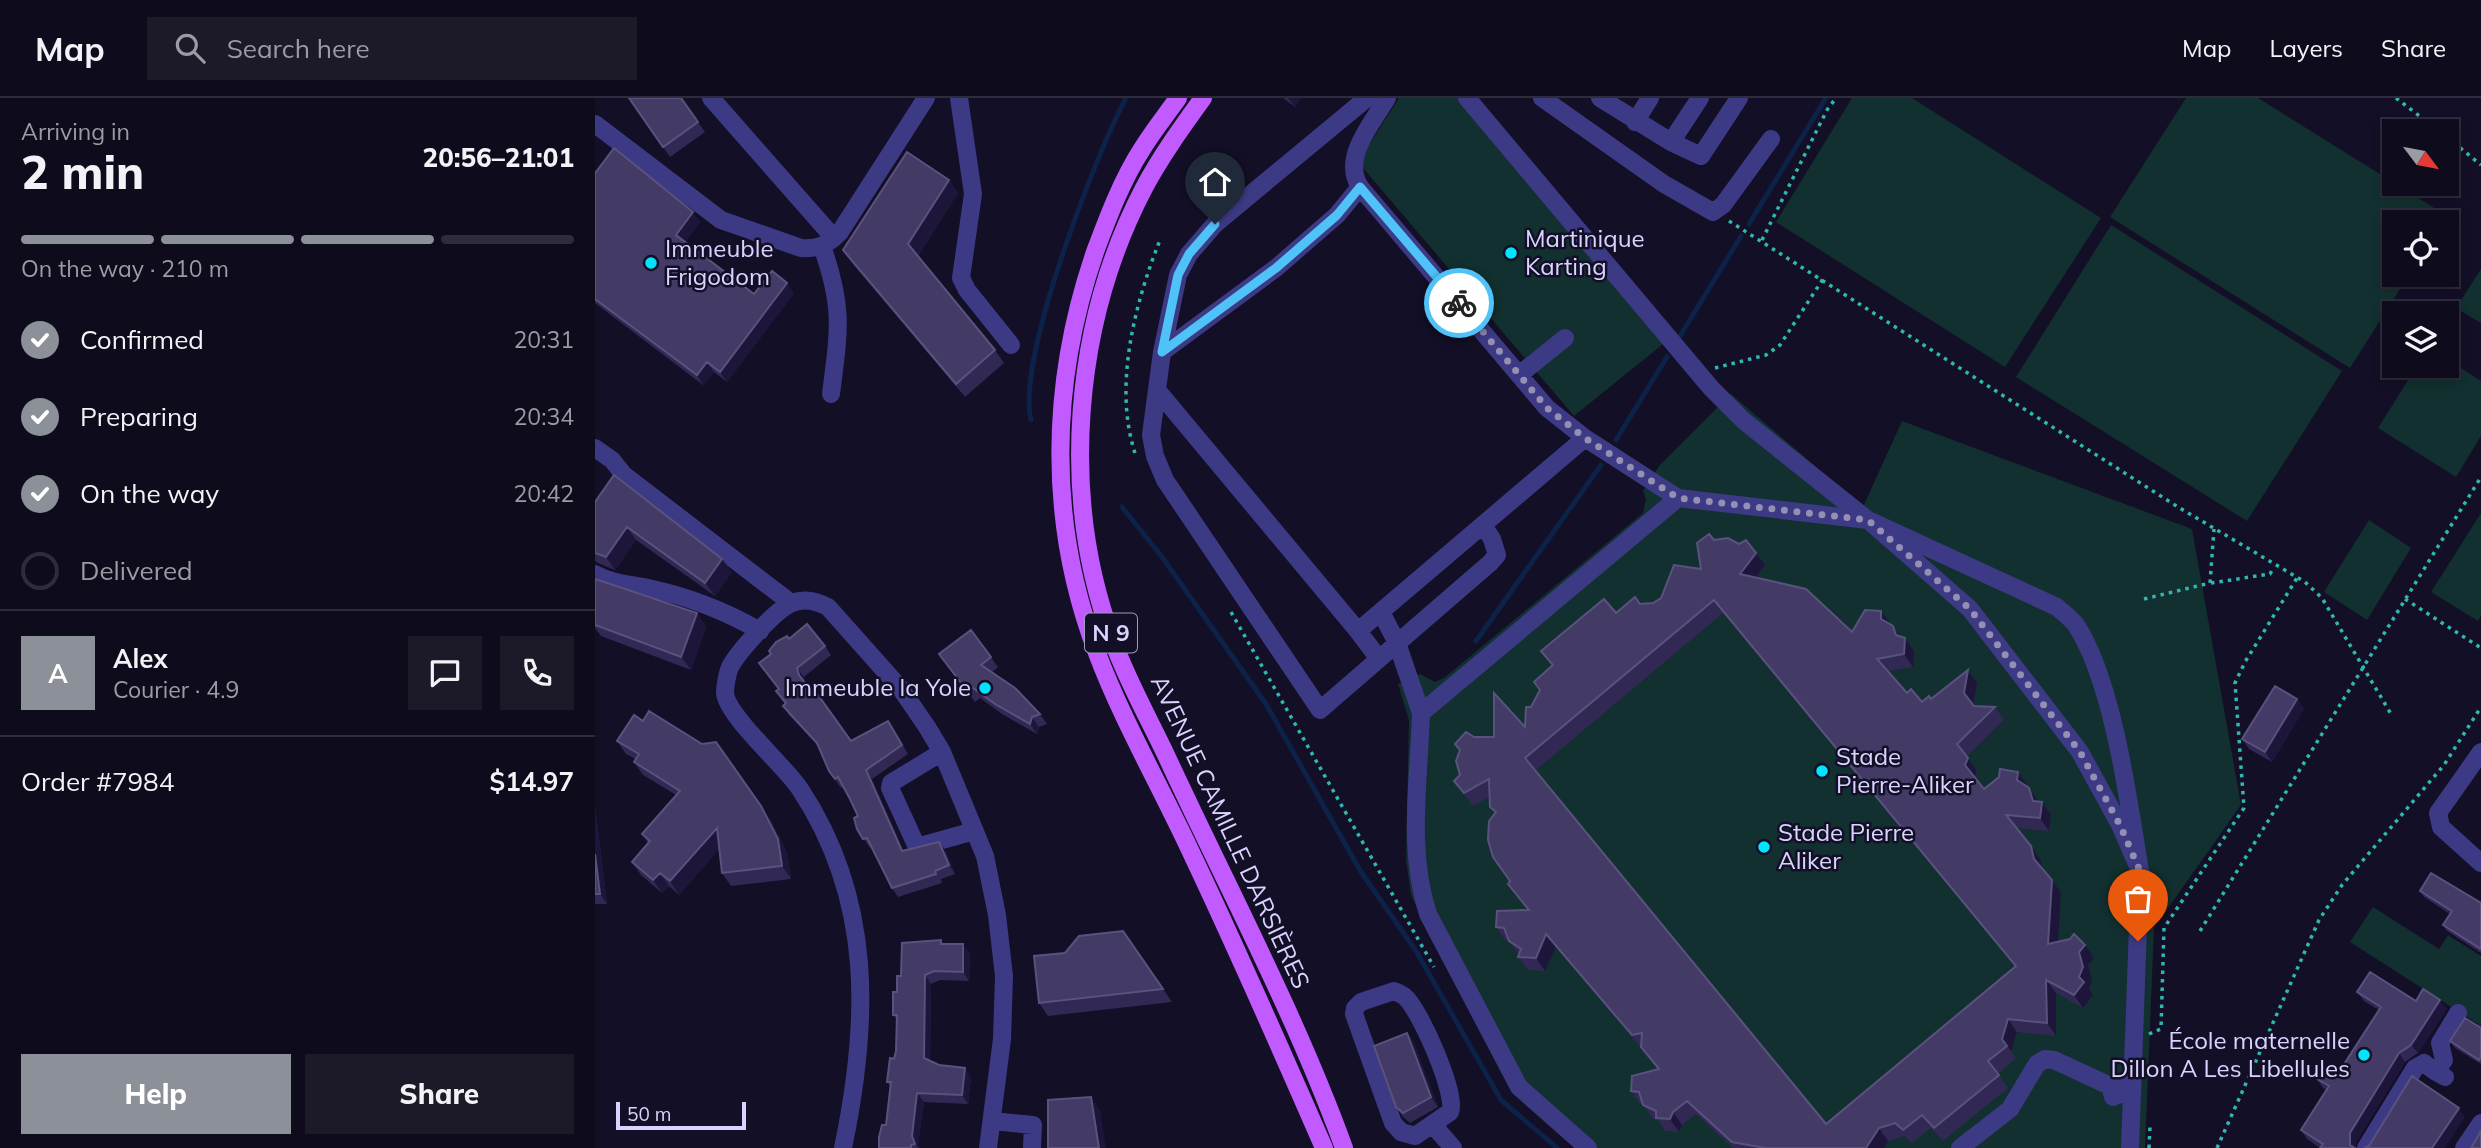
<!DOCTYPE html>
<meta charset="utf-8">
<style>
:root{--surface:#0e0b1c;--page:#1c1929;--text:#f1f3f6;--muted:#9b9ba3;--line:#2e2b3b;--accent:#8c9099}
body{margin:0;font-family:Mulish,sans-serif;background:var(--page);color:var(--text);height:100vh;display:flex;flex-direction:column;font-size:26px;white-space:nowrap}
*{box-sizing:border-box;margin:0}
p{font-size:23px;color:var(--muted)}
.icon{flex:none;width:38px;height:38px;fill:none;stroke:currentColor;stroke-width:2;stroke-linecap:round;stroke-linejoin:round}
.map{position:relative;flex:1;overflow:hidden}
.panel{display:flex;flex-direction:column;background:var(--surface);width:595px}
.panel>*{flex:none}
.needle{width:46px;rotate:122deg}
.tools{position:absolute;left:1787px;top:21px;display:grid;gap:14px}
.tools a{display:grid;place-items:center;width:77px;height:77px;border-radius:0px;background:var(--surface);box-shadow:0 4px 10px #0003,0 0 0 2px var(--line);font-size:35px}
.scale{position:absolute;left:21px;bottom:18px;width:130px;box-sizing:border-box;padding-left:7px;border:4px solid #d9d4ff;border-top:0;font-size:19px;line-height:24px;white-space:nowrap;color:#d9d4ff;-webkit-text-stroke:5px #130f26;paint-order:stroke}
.pin{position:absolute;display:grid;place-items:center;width:60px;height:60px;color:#fff;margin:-72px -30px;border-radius:50% 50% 50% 0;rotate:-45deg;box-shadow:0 0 7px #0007}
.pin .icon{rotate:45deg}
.courier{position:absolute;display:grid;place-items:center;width:70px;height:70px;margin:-35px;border:5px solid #4fc3f7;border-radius:50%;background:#fff;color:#222;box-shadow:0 2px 9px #0007}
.head em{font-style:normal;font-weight:800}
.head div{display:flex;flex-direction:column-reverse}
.head{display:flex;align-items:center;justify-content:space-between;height:119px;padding:0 21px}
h1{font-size:46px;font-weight:800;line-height:52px}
.bar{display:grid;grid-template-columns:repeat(4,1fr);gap:10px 7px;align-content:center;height:84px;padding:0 21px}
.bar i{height:9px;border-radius:5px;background:var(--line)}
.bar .selected{background:var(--accent)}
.bar p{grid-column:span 4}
.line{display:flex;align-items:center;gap:18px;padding:0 21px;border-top:2px solid var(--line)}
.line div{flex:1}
.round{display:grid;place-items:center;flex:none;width:74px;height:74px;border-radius:0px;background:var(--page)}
ol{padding:0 21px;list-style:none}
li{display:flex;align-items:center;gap:21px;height:77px}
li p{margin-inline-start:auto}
li .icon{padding:7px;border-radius:50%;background:var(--accent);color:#fff;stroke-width:4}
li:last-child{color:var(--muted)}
li i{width:38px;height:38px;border:4px solid var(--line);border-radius:50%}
.action{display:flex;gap:14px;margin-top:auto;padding:14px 21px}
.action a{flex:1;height:80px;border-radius:0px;background:var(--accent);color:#fff;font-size:28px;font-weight:800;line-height:80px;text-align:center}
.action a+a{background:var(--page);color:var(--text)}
header{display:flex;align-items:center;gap:42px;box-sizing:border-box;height:98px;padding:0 35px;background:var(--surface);border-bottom:2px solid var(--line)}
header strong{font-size:33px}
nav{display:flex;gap:38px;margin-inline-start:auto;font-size:24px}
.search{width:490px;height:63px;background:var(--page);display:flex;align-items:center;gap:18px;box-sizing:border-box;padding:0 24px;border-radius:0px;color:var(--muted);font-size:26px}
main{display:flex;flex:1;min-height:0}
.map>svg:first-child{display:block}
.green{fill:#12302f}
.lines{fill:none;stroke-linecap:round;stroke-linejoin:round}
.stream{stroke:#0c2248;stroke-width:5}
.path{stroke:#2fb8b0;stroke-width:3.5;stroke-dasharray:3.5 5;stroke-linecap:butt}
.minor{stroke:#3d3a85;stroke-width:18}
.major{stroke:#c25bff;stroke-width:18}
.wall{fill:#312854;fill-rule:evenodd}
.shaded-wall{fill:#1d163a}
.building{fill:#433a66;stroke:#5a527e;stroke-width:2;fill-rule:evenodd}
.done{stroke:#948fb3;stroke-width:7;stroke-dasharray:0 12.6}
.route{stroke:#4fc3f7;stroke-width:9}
.poi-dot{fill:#00e5ff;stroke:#130f26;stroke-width:2.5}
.labels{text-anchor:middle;stroke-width:5;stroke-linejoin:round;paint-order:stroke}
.shield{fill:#130f26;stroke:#9e99be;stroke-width:2}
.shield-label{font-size:23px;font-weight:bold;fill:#d9d4ff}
.poi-label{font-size:24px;fill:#d9d4ff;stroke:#130f26;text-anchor:start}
.street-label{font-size:24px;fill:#d9d4ff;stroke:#130f26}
</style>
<header>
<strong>Map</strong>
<div class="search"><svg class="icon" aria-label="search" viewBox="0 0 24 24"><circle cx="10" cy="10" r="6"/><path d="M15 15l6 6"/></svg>Search here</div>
<nav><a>Map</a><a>Layers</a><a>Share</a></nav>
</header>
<main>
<section class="panel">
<div class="head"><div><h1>2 min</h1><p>Arriving in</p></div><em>20:56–21:01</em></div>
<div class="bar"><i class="selected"></i><i class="selected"></i><i class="selected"></i><i></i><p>On the way · 210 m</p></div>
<ol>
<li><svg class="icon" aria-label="check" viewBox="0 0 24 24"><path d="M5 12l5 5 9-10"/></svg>Confirmed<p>20:31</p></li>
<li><svg class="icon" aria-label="check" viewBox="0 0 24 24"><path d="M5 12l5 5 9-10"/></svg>Preparing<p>20:34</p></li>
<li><svg class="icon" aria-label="check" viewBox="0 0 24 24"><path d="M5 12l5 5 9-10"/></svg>On the way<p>20:42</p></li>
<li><i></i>Delivered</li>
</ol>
<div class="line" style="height:126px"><b class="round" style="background:var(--accent);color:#fff">A</b><div><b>Alex</b><p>Courier · 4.9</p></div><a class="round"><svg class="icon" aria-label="chat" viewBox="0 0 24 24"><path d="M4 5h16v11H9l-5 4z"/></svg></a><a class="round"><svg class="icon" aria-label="phone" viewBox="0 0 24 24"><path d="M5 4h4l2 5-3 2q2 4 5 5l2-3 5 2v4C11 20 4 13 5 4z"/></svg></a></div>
<div class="line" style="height:91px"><div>Order #7984</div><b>$14.97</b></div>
<div class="action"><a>Help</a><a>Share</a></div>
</section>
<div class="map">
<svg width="1886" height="1050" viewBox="0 0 1886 1050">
<rect width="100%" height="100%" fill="#130f26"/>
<path class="green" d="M804,0H863L1068,246L979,318L763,64Z
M1257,0H1317L1506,120L1410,269L1181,124Z
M1591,0H1663L1852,118L1848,124H1799V177H1814L1755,270L1515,119Z
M1516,127L1747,273L1652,423L1421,279Z
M1886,171V225L1861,210Z
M1852,261L1886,283V338L1861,379L1783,330L1822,268H1852Z
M1136,296L1268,409L1307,323L1597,431L1646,707L1559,830L1550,1050H983L920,995L835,839L816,797L811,762L814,622L803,586L825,576L840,584L849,580L1048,415L1051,401L1048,393L1064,368Z
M1886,415V518L1883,523L1836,494Z
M1774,422L1816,450L1772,522L1729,494Z
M1778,809L1844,851L1853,837L1886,858V928L1755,844Z"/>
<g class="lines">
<path class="stream" d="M1154,126L1231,0
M1085,238L1146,138
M436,322C421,262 500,58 531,0
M1021,342L1072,259
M527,409L567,459L671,606L766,774L821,853L906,1002L962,1050
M881,543L1006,367"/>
<path class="path" d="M1801,0L1844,33
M1852,39L1886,67
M1134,123L1583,409L1710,484L1727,500L1796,616
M1167,142L1232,12L1241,0
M1120,270L1171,257L1185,247L1228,181
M540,355C518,288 540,205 565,142
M1616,485L1675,476L1679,469
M1549,501L1615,485L1619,431
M1810,501L1886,550
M636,514L839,869
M1605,833L1886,379
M1554,936L1566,931L1569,830L1649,710L1640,585L1650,564L1702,480
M1554,1050L1555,1028
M1622,1050L1724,822L1747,787L1849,667L1886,609"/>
<path class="minor" d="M116,0L239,140
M364,0L378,96L366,180L372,192L416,247
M772,0L620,126L594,156L583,177L567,254L556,337L560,358L570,382L725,612L895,465L902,457L897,441L888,427
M872,0L1116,290L1149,323L1273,422L1375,511L1485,654L1525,727L1545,773L1535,1050
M947,0L1069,86L1118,114L1128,107L1176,41
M1005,0L1076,44L1105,0
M1040,24L1055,0
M0,26L126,122L206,150C223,151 233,147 245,134L331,0
M1076,44L1106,58L1144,0
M765,89C746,60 777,26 792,0
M227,148C249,211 244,232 236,296
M567,254L681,170L742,117L765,89L952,310L990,340L1083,400
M924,277L970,240
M562,292L763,533L990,340
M0,350L17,362L29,377L196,505
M0,476C18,486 34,486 53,490C91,498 132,514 165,533
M786,514L802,545L826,615
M763,533L784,561
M347,654L296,685L295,690L322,749L379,733
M1886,654L1843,715L1846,729L1886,765
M799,893C802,894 806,896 809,898C824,909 863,998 855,1014L820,1038L806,1034L798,1025L759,916L760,910L766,904Z
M1850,979L1841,974L1849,962L1845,945L1863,915
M397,1023L438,1027L437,1050
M839,1028L858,1050
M248,1050C274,925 279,803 205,691C190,668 132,618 130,595C130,589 132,576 135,569C143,554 181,511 197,505C210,500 221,503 233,509L306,591L332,629L347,654L390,758L402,817L409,878L407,941L393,1050
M993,1050L924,989L833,816C812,752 824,682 826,615L1083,400L1273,422L1462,509C1468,515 1476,520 1481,527C1518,583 1534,706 1545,773
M1365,1050L1415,1011L1442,966L1450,961L1459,962L1515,988L1524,985L1528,995L1518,999L1515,988
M1771,1050L1820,970L1829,965L1841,974
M1869,1050L1886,1025"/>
<path class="major" d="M583,0C571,17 558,33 547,51C527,82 513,119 500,154C455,285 452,424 502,555C526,619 564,686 594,750C641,849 685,949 729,1050
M608,0C587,29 566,58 549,90C478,226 464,399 518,543C532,582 553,619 571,657C631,787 700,915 749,1050"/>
</g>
<path class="wall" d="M34,0H86L110,34L75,59Z
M688,0H706L700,9Z
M0,74L105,124L90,144L159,196L199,195L132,284L119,274L108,287L0,205Z
M354,82L363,95L323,158L400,252L409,265L370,299L257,165L248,152Z
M0,404L137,474L120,498L41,442L20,472L3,465L0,463Z
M1119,442L1170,467L1161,480L1257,534L1286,513L1295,526L1298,528L1305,539L1310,540L1319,553L1318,569L1293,573L1312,595L1327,604L1382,585L1378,607L1379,608L1400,609L1409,622L1372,658L1382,673L1380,679L1389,691L1423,674L1432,687V689L1443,704H1447L1456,717L1454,733L1421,730L1445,761L1448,771L1466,795L1463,844L1490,847L1499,860L1493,867L1497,882L1494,891L1498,897L1488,910L1461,895V938L1422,934L1416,953L1421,960L1403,976L1413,990L1348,1043L1336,1030L1317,1045L1309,1038L1293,1043L1289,1050H1138L1101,1016L1087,1027L1084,1034L1070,1033L1063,1022L1057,1020L1048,1006H1045L1036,993L1063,971L1047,950H1046L961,849L950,873L933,872L923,859L924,857L913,842H910L901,829L933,812L913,786L915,783L899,716L895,709L894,699L878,708L869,696L859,683L865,677L879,639H899L930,629L936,609L957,568L946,553L1021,515L1045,506L1058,505L1106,471ZM1128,515L1420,868L1231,1026L940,673Z
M0,481L102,515L111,529L96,572L6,538L0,530Z
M376,532L403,569L396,575L445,616L452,626L444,629L442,636L407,616L385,600L380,604L344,556Z
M230,548L236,557L209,579L210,585L256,643L299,632L313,656L277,681L309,753H351L360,776L346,781L347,785L303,799L297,790L277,749L275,750L262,731L263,718L255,701L248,689L246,690L234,673L224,649L194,617L188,608L190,606L181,593L184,592L164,565Z
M1702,601L1709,611L1677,664L1654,651L1647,641Z
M22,643L175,721L192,754L196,781L136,788L127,775L124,751L84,797L74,788L67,795L46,777L37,764L53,745L47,736L81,697L48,677L39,664L40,661L31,656Z
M0,708L12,806H0Z
M1825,793L1886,805V855L1852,833L1848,827L1855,816L1829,799Z
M528,833L577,904L453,918L444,905L470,855Z
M346,842L348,846L375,855L374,883L345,882L336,886L335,963L376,979L373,1006L329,1004L323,1047L325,1050H284L291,1027L295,988L292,984L301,953L302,922L298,917L306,878Z
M1762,894L1821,903L1852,911L1823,955L1810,964L1761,1044V1050H1725L1712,1041L1706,1032L1732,992L1728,990L1722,981L1742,977L1784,912L1769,903Z
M1886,930V966L1860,950L1855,943Z
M812,935L819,945L843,1009L815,1025L808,1019L801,1009Z"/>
<path class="shaded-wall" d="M693,0H706L700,9Z
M354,82L363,95L322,159L313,146Z
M98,114L105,124L88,147L81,137Z
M192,185L199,195L132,284L125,274Z
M112,264L119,274L108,287L102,277Z
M32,429L41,442L20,472L11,459Z
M1161,455L1170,467L1154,489L1145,476Z
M127,461L137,474L120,498L110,485Z
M1286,513L1295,525V533L1286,521Z
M102,515L111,529L96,572L86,559Z
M1298,528L1307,541L1310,540L1319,553L1318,569L1309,556L1301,537Z
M202,570L209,579L210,586L204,577Z
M1373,572L1382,585L1378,608L1369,595Z
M1702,601L1709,611L1677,664L1670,654Z
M437,619L444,629L442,636L435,626Z
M1373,660L1382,673L1379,680L1370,667Z
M271,672L277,681L313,762L307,753Z
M1423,674L1432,687L1431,695L1422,682Z
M1434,690L1443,703L1446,712L1447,704L1456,717L1454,733L1445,720Z
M0,708L12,806L5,796L0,756Z
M166,708L175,721L192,754L196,781L187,768Z
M122,730L131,743L84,797L75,783Z
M344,744L351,753L360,776L354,767Z
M1436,748L1445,761L1449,774L1439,761Z
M65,775L74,788L67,795L58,782Z
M1457,782L1466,795L1462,859L1453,846Z
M951,836L961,849L950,873L941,860Z
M368,846L375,855L374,883L368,874Z
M1490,847L1499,860L1493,867L1497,882L1494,891L1498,897L1488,910L1479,897L1484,879V854Z
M330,877L336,886L335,969L329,960Z
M1451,882L1461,895V938L1452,925Z
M1845,902L1852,911L1823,955L1816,947Z
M1413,921L1422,934L1416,953L1407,941Z
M812,935L819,945L843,1009L836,999Z
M1804,955L1810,964L1761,1044V1050H1757L1755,1047V1035Z
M370,970L376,979L373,1006L367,997Z
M322,995L329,1004L323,1047L325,1050H323L320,1046L317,1038Z
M496,999L505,1012L511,1050H504Z
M1864,1010L1870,1019L1850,1050H1837Z
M1078,1014L1087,1027L1084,1034L1075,1021Z
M1284,1030L1293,1043L1289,1050H1271Z"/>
<path class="building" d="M34,0H86L103,24L68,49Z
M19,50L98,114L81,137L159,196L177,173L192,185L125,274L112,264L102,277L0,201V74H1Z
M312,54L354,82L313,146L400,252L361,286L248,152Z
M19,377L127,461L110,485L32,429L11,459L0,455V404Z
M1114,436L1119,442L1133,440L1144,446L1151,442L1161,455L1145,476L1211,491L1257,534L1270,512L1286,513V521L1298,528L1301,537L1310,540L1309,556L1282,561L1312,595L1316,591L1327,604L1334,598L1336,601L1373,572L1369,595L1379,608L1400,609L1362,646L1373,660L1370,667L1389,691L1404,679L1405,671L1423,674L1422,682L1434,690L1438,703L1447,704L1445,720L1411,717L1436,748L1439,761L1457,782L1453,846L1475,841L1479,836L1490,847L1484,854L1488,869L1484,879L1489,884L1479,897L1451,882L1452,925L1413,921L1407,941L1412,948L1393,963L1404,977L1339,1030L1327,1017L1308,1032L1300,1025L1284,1030L1271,1050H1170L1137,1044L1092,1003L1078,1014L1075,1021L1061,1020V1013L1048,1007L1044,994L1036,993L1037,978L1064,971L1046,949L1047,935L1037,937L951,836L941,860L923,859L926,851L914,843L909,830L901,829L902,813L934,812L913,786L915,783L898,759L893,742L894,723L901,714L895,709L894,681L869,695L859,683L865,677L861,663L865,652L860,646L871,634L879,639H899V595L930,629L931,609H936L945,592L939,584L958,567L946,553L1009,501L1021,515L1040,499L1045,506L1058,505L1066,500L1079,467L1106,471L1102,445ZM1119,502L1421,868L1231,1026L930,660Z
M0,481L102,515L86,559L0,527Z
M212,526L230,548L202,570L204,577L219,596L223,597L256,643L293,623L307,647L271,672L307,753L344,744L354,767L340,773L341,776L297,790L272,740L268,741L262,731L259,720L263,718L255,701L243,679L240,681L234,673L222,645L188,608L191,605L181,593L184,591L164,565L176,556L174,553L181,544L192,538L194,541Z
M376,532L396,559L386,567L420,590L445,616L437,619L435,626L400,606L378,590L373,594L344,556Z
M1680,588L1702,601L1670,654L1647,641Z
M54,613L107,646L121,644L166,708L183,741L187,768L127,775L122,730L75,783L65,775L58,782L37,764L55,743L47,736L85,693L39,664L44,656L22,643L39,617L48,623Z
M0,756L5,796H0Z
M1836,775L1886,805V851L1848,827L1857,813L1825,793Z
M528,833L568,891L444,905L439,858L470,855L484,838Z
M346,842V846H368V874L339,873L330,877L329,960L344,967L370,970L367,997L322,995L317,1038L320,1046L316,1047V1050H284V1039L287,1027H291L296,984H292L295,960L299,961L301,953L302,917H298V894H302V878H306L307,845Z
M1775,874L1821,903L1828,891L1845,902L1816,947L1804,955L1755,1035V1047L1760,1050H1725L1728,1046L1706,1032L1734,988L1722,981L1730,969L1742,977L1786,909L1762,894Z
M1870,920L1886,930V959L1884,962L1855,943Z
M812,935L836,999L808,1015L801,1009L779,948Z
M1817,978L1864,1010L1837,1050H1769L1774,1048Z
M496,999L504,1050H453V1002Z
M1886,1033V1050H1876Z"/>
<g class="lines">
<path class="done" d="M864,205L952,310L990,340L1083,400L1273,422L1375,511L1485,654L1525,727L1545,773L1543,843"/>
<path class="route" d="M620,126L594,156L583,177L567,254L681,170L742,117L765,89L864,205"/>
</g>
<g class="poi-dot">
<circle cx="916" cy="155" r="7"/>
<circle cx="56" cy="165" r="7"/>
<circle cx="390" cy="590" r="7"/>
<circle cx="1227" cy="673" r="7"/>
<circle cx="1169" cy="749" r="7"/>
<circle cx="1769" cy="957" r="7"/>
</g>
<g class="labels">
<rect class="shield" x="490" y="515.5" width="52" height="39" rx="5"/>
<g class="shield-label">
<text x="516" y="543">N 9</text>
</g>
<g class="poi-label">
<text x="930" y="149">Martinique<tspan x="930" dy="28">Karting</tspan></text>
<text x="70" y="159">Immeuble<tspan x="70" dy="28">Frigodom</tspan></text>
<text x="376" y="598" text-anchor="end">Immeuble la Yole</text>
<text x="1241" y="667">Stade<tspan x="1241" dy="28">Pierre-Aliker</tspan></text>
<text x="1183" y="743">Stade Pierre<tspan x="1183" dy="28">Aliker</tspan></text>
<text x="1755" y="951" text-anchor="end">École maternelle<tspan x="1755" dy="28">Dillon A Les Libellules</tspan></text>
</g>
<g class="street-label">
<text transform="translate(635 734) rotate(65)" y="8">AVENUE CAMILLE DARSIÈRES</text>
</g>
</g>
</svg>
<div class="tools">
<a><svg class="needle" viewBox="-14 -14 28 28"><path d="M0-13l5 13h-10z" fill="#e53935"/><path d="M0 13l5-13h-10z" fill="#9b9ba3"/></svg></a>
<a><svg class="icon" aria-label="locate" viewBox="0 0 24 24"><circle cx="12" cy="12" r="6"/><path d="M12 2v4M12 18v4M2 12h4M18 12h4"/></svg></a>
<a><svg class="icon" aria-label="layers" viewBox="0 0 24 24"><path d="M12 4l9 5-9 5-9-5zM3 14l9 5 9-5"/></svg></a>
</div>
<div class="scale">50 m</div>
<div class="pin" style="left:1543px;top:843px;background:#ea580c"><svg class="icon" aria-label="bag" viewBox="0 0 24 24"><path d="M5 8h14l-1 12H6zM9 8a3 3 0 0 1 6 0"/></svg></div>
<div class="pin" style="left:620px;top:126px;background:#1f2937"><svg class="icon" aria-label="home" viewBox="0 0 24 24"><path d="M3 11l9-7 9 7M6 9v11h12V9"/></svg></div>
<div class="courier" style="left:864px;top:205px"><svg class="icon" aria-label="bike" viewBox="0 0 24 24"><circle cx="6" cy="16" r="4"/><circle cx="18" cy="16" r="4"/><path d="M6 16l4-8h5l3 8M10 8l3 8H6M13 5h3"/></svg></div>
</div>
</main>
